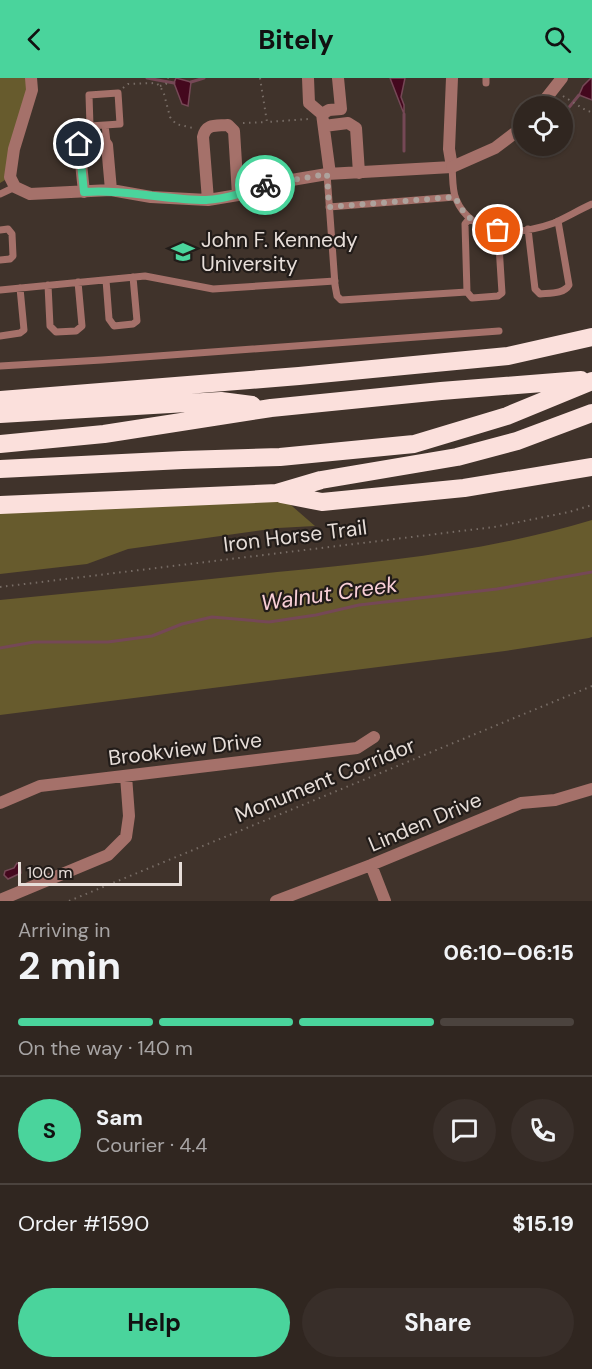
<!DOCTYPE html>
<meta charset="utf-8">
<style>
:root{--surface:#302620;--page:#382e29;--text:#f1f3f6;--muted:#a8a5a5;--line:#4b433e;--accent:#4ad49c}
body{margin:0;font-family:"DM Sans",sans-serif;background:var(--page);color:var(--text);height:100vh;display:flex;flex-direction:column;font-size:22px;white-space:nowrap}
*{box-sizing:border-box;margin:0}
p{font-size:20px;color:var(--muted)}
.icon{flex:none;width:33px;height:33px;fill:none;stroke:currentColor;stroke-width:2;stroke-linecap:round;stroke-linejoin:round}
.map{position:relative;height:823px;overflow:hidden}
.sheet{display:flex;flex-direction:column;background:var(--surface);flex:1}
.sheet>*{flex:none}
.buttons{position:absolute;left:513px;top:18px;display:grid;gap:12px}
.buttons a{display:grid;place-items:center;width:60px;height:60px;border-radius:50%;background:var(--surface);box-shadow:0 2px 4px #0004,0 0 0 2px var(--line);font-size:30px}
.scale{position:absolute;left:18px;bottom:15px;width:164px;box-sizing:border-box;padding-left:6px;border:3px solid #e7ded9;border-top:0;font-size:16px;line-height:21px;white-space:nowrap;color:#e7ded9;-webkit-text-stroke:4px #221c19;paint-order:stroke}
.pin{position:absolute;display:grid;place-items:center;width:51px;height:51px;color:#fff;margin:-26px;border:3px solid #fff;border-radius:50%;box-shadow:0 2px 6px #0007}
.courier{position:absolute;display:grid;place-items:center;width:60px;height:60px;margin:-30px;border:4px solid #4ad49c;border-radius:50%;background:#fff;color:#222;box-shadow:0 2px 8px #0007}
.summary em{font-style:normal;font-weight:700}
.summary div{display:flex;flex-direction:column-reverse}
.summary{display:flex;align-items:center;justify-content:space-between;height:102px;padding:0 18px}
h1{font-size:39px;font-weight:700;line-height:45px}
.bar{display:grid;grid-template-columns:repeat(4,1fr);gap:9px 6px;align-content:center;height:72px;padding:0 18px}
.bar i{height:8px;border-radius:4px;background:var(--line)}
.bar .active{background:var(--accent)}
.bar p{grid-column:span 4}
.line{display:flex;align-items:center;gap:15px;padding:0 18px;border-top:2px solid var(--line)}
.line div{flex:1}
.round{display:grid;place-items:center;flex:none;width:63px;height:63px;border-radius:32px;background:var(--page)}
.action{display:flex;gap:12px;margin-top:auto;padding:12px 18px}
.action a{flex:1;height:69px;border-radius:36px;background:var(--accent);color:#111;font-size:24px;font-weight:700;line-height:69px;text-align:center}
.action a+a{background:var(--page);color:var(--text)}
header{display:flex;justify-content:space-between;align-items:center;height:78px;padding:0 18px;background:var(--accent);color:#111;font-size:27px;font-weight:700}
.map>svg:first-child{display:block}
.green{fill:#675b2d}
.water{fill:#44081e;stroke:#754856;stroke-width:1.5}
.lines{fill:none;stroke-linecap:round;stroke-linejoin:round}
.stream{stroke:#754856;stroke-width:3}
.path{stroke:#776c65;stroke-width:2;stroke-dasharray:1.5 4.5;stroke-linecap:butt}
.service{stroke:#a5716a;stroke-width:7}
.minor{stroke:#a5716a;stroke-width:12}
.tertiary{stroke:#a5716a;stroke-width:12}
.motorway{stroke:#fbe0dc;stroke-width:18}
.done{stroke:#ada29c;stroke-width:6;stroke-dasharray:0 10.8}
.route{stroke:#4ad49c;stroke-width:8}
.labels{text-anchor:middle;stroke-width:4.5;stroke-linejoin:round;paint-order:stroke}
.poi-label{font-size:21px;fill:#e7ded9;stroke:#221c19;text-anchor:start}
.street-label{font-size:21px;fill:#e7ded9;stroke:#221c19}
.water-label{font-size:22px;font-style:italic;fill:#f9cfd7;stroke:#221c19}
</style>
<header><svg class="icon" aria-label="back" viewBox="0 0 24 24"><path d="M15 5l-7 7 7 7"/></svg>Bitely<svg class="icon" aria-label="search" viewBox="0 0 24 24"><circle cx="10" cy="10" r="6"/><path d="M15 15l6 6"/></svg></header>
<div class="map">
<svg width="592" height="823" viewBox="0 0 592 823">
<rect width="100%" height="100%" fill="#40332b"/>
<path class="green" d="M0,0H31L10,99L0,105Z
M277,415L315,448L278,450L128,471L87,486L0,496V427Z
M592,442V559L589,560L505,573L0,637V522C92,513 185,504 277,494C383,484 490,473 592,442Z"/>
<path class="water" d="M176,0L191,4L188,28L182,26L174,5Z
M390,0H405L401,19L404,27V36Z
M591,0H592V22L579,17L583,8Z
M17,785L20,787L21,795L8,801L4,797L5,793L14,790Z"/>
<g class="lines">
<path class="stream" d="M147,0L174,5
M191,4L204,0
M404,36V73
M562,38L579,17
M0,570L34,564H108L152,558L182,546L212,539L269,544L316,537L359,527L497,511L592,494"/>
<path class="path" d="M260,0L267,44L309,41
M160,8L166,6L168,0
M123,10L128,6L156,5L160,8L164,16L170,39L176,46L193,50
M563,18L587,33L592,34
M243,45L267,44
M0,509L494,449L569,434L592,427
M69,823L592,608"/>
<path class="service" d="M486,5V0
M105,47L90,48L89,17L118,15L120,46L105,47L107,64
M452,89C453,99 452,112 456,121C472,160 521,157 554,145C567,139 579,132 592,126
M327,96L335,207L337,218L341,222L467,214
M0,116L15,109
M329,129L455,119
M469,141L465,146L467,214L472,220L498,218L502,215L498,152
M528,151L535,211L540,216C550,215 564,216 569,207L558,143
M0,152L8,151L12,156L13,178L10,181L0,182
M106,202L109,241L114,248L133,246L137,243L133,199
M48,207L50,248L56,254L76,253L82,248L78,204
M0,212L145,198L213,211L335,203
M0,258L20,255L24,252L20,210
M0,288L102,282L499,253"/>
<path class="minor" d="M31,0L32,12L14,71L10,99L15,109L30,116L111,112L151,119L208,122L238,117L268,106L327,96L452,89L449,71L452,0
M308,0L309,25L322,36L330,96
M322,36L329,32L341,31L338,0
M324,48L348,45L356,50L359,95
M84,114L79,66L83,62L102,61L107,67L111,112
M208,122L203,59C206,45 216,48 228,47L234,53L238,117
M0,725L40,708L357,670L374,659
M371,787L385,823
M0,822L108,777L126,759L129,738L126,698
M276,823L371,787L521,725L555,722L592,711"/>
<path class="tertiary" d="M540,28L562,0
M452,89L495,70L524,48"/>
<path class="motorway" d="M0,322L299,298L508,278L592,259
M0,336L221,323L252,327
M0,366L104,356L271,330L441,313L581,302
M0,391L183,382L280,379L414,366L507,338L592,303
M281,416L322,424L464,410L592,389
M0,427L277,415L321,402L457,379L517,363L592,335"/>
</g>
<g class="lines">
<path class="done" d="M265,107L327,96L329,129L455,119C466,141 474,146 498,152"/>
<path class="route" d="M79,66L84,114C125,111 165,122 206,122C226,121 246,114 265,107"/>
</g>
<defs>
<g id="university-bare" transform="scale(1.8)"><path d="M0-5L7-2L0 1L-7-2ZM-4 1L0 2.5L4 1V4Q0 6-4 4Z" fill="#4ad49c" stroke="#221c19" stroke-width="2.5" paint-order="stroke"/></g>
</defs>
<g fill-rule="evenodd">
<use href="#university-bare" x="183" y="174"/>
</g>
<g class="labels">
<g class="poi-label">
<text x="201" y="169">John F. Kennedy<tspan x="201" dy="24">University</tspan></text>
</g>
<g class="street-label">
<text transform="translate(295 458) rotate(-7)" y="7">Iron Horse Trail</text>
<text transform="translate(185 671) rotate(-7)" y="7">Brookview Drive</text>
<text transform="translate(325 702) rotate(-22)" y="7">Monument Corridor</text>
<text transform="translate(425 744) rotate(-23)" y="7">Linden Drive</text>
</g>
<g class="water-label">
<text transform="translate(329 515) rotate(-8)" y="8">Walnut Creek</text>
</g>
</g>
</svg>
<div class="buttons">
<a><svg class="icon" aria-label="locate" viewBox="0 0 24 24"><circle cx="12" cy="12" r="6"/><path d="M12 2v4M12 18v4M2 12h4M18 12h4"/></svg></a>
</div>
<div class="scale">100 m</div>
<div class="pin" style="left:498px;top:152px;background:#ea580c"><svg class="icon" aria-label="bag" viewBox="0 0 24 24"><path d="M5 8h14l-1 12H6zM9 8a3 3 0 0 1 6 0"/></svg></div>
<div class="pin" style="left:79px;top:66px;background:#1f2937"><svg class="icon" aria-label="home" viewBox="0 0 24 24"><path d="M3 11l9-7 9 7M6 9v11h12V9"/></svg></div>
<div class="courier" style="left:265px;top:107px"><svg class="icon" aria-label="bike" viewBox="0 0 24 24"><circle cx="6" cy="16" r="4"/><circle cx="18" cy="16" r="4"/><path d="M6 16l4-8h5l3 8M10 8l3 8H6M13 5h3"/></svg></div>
</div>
<section class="sheet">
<div class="summary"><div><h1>2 min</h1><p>Arriving in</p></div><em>06:10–06:15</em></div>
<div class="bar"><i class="active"></i><i class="active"></i><i class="active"></i><i></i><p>On the way · 140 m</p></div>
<div class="line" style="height:108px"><b class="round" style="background:var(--accent);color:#111">S</b><div><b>Sam</b><p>Courier · 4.4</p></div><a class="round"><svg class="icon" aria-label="chat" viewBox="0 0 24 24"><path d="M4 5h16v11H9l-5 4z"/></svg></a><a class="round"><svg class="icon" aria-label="phone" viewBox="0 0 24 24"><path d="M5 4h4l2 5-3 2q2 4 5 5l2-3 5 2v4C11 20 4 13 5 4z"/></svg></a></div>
<div class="line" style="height:78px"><div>Order #1590</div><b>$15.19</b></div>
<div class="action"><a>Help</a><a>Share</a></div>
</section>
